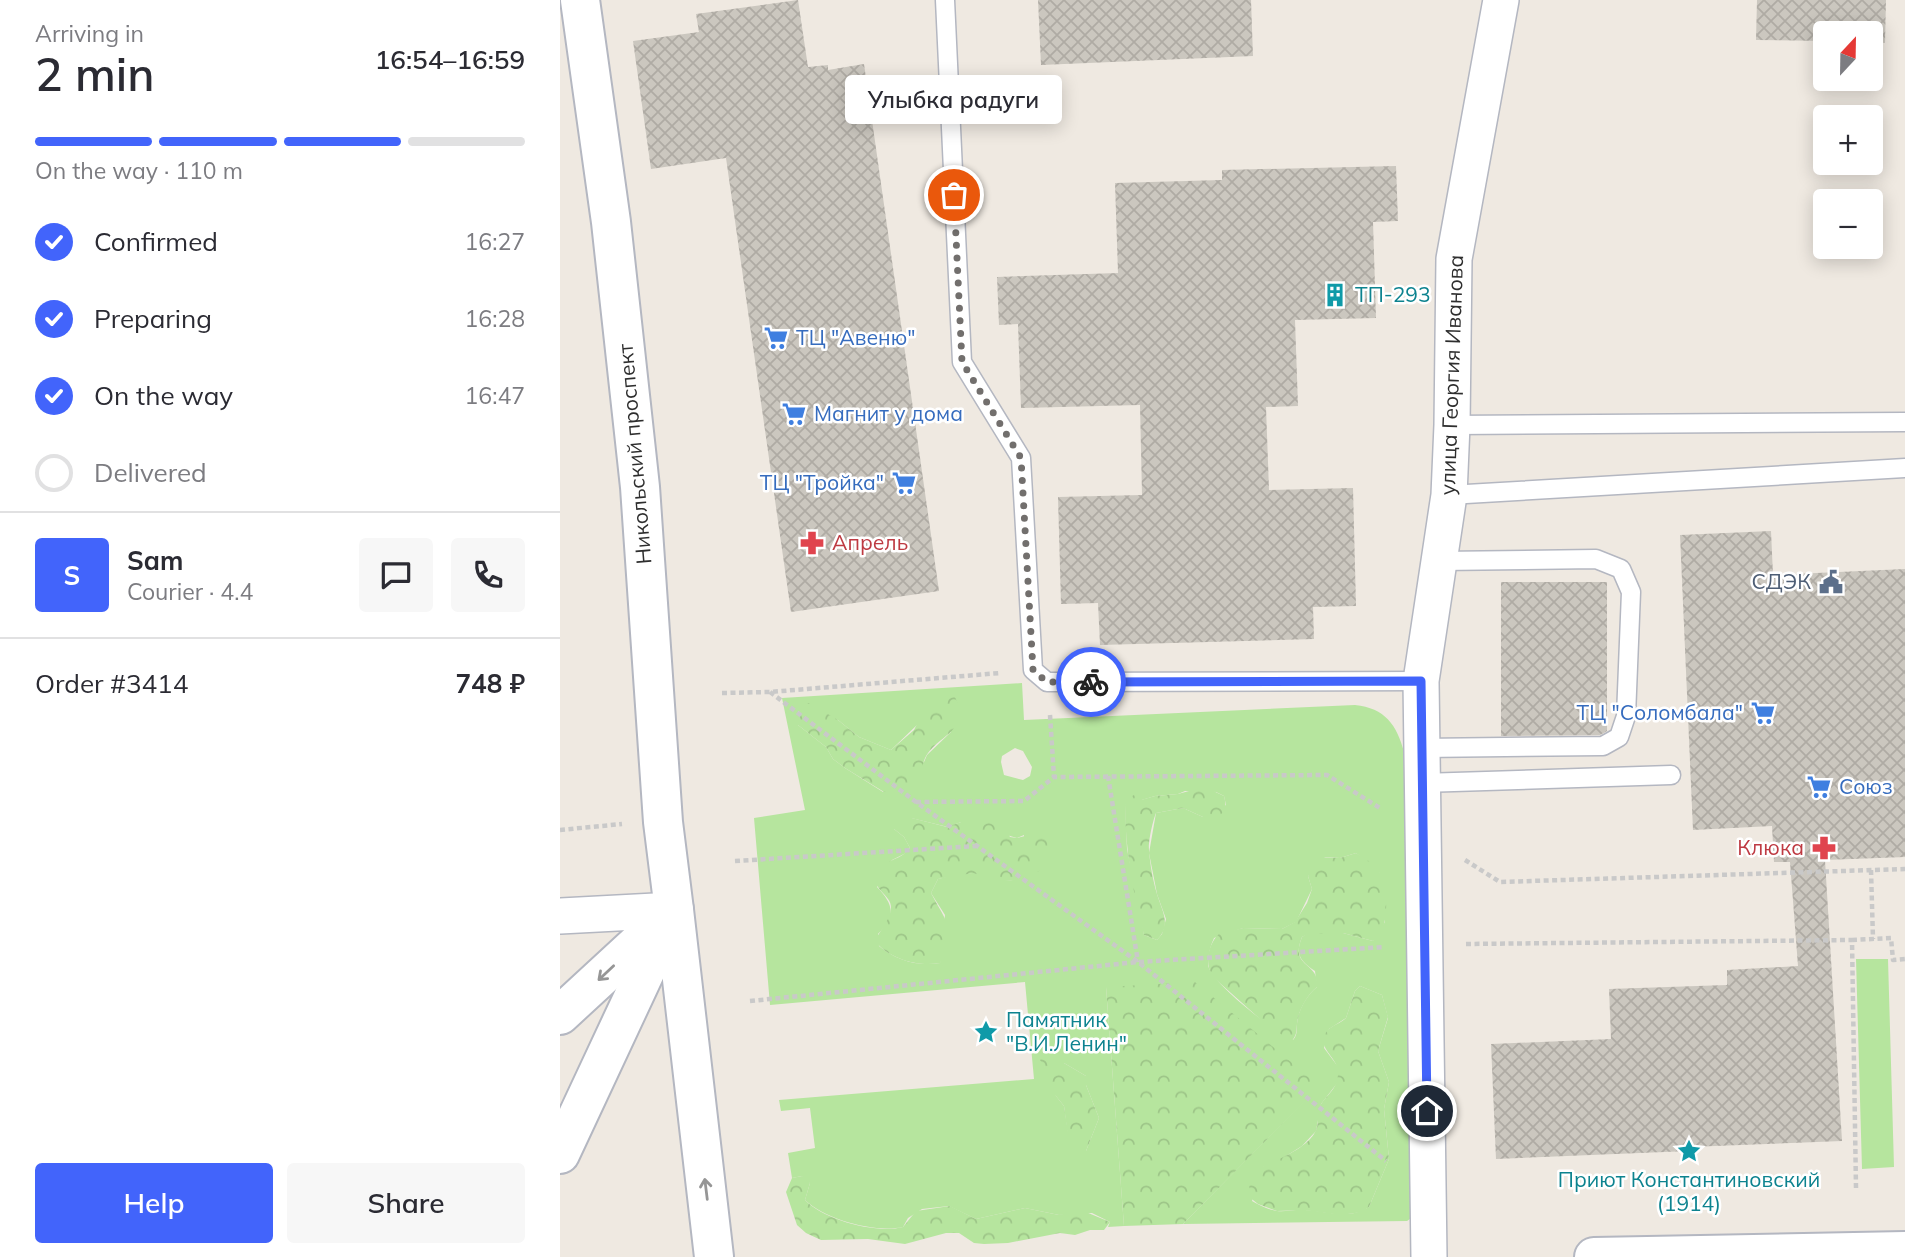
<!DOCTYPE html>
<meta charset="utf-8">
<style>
:root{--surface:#fff;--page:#f7f7f7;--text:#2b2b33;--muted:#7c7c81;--line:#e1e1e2;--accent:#4264fb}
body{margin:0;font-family:Mulish,sans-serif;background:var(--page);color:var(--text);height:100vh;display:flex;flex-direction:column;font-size:26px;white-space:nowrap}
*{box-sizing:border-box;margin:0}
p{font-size:23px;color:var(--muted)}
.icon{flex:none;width:38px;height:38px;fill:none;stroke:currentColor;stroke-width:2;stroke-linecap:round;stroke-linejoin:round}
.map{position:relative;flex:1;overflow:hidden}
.drawer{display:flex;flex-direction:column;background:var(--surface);width:560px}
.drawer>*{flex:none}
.needle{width:46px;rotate:22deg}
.tools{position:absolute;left:1253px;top:21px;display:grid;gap:14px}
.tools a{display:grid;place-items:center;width:70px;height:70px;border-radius:7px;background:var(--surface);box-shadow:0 4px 18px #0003;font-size:35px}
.pin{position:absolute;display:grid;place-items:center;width:60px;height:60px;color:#fff;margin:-30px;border:4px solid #fff;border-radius:50%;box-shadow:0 2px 7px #0007}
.courier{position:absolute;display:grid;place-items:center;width:70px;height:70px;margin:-35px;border:5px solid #4264fb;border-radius:50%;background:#fff;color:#222;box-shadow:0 2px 9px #0007}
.bubble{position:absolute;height:49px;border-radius:7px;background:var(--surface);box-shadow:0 4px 18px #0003;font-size:23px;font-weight:600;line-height:49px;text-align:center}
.overview em{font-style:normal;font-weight:600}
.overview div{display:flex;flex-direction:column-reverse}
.overview{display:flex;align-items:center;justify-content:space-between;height:119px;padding:0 35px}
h1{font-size:46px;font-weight:600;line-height:52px}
.bar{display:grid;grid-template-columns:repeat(4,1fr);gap:10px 7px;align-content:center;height:84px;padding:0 35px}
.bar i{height:9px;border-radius:5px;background:var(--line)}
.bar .active{background:var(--accent)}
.bar p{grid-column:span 4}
.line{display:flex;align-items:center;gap:18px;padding:0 35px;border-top:2px solid var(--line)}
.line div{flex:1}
.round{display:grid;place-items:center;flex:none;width:74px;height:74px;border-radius:7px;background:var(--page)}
ol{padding:0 35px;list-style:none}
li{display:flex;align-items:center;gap:21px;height:77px}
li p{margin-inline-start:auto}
li .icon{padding:7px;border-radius:50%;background:var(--accent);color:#fff;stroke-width:4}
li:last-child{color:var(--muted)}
li i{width:38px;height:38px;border:4px solid var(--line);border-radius:50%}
.action{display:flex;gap:14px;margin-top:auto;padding:14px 35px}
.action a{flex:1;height:80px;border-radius:7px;background:var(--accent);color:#fff;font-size:28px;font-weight:600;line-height:80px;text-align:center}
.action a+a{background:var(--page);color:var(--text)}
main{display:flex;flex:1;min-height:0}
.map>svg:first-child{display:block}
.grass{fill:#b6e59e;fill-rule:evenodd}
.forest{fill:url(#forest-crowns)}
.building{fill:url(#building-cross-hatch)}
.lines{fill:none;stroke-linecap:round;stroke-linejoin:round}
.service-casing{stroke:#b4b7c1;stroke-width:21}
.minor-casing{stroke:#b4b7c1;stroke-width:38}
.tertiary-casing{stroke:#b4b7c1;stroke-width:42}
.secondary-casing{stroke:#b4b7c1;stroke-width:42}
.path{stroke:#c9c9c9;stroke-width:4.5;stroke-dasharray:5 3.5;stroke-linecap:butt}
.service{stroke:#fff;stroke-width:18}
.minor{stroke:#fff;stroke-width:35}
.tertiary{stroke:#fff;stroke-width:38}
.secondary{stroke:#fff;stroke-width:38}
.oneway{stroke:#969696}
.done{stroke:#726f6d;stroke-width:7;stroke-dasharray:0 12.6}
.route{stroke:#4264fb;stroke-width:9}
.labels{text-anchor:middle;stroke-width:5;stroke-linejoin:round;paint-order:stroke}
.culture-label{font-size:21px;fill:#0d838f;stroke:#fff;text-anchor:start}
.shop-label{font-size:21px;fill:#366cbe;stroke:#fff;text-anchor:start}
.street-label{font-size:21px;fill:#2e2e2e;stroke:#fff}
.health-label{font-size:21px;fill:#be3a42;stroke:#fff;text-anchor:start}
.service-label{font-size:21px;fill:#4e5e75;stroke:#fff;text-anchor:end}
</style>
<main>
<section class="drawer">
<div class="overview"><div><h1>2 min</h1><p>Arriving in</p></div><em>16:54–16:59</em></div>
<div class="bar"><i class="active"></i><i class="active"></i><i class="active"></i><i></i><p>On the way · 110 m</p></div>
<ol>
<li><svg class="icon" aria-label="check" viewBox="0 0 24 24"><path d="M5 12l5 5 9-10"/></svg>Confirmed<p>16:27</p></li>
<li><svg class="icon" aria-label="check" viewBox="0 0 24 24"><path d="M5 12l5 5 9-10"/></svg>Preparing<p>16:28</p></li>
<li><svg class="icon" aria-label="check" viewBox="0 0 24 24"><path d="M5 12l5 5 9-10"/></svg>On the way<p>16:47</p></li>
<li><i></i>Delivered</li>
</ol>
<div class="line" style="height:126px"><b class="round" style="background:var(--accent);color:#fff">S</b><div><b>Sam</b><p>Courier · 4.4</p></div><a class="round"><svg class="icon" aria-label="chat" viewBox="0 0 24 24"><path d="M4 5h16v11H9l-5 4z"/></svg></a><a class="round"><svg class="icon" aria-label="phone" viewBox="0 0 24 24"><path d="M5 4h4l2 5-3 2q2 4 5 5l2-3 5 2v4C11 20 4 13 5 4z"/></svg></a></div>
<div class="line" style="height:91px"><div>Order #3414</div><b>748 ₽</b></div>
<div class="action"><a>Help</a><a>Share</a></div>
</section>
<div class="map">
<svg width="1345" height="1257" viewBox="0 0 1345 1257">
<defs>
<pattern id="forest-crowns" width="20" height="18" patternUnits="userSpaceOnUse" patternTransform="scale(1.75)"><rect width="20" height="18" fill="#b6e59e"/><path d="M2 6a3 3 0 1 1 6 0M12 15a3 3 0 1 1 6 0" fill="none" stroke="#9dc588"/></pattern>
<pattern id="building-cross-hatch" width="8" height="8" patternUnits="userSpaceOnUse" patternTransform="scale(1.75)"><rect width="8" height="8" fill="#cbc7bf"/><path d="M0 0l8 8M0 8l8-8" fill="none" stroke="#afaba4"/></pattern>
</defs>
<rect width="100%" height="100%" fill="#efe9e1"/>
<path class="grass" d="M462,683L464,720L795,705C825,708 837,725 844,752L857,1214L847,1221L623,1224L759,1086L546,987L564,1226L548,1227L550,1222L532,1213L499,1215L465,1208L416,1219L389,1206L362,1209L348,1218L343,1227C315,1233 266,1220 245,1200L250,1183L242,1176L232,1178L228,1153L255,1148L250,1108L221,1111L219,1100L474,1079L465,982L210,1005L194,818L245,810L222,698ZM238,711L278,720L299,737L331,750L358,724L391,732L367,755L364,762L323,792L285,768L273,759L266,747L238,725ZM455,748L463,751L472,767L470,776L463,780L444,775L441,762L442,756ZM625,791L656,792L664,796L666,805L643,817L623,808L596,813L589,853L597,894L606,919L602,934L597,940L584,935L583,928L567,849L565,805L595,796L618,794ZM351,818L388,827L401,822L457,838L464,835V875C446,888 432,873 413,873C403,873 389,876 378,879L371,893L385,915L380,963C359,967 335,960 319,946L318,934C337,915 333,904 317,887L332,860L346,853L350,848L344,837L334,829ZM796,853L819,872L825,896V922L813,941L783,933H748L742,937C735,954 740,961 755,971L757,987C747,995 738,1010 737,1024C736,1031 738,1034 733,1040C716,1033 648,981 648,964C648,955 650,947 654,938L683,928L722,929L736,922L752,889L748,876L765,857L780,858ZM800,986L822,995L828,1018L818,1051L829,1082L824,1109L829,1159L809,1207C789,1220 766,1211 745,1210C736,1209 726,1212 717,1211C709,1210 699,1205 692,1201L703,1167L710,1166L742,1146L756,1131L761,1104L778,1082L779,1068L764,1048L769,1029L786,1018L795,991ZM504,1063L526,1076V1085L539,1118L526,1151L508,1132L504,1106L496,1096L484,1065Z
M1296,959H1328L1334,1167L1302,1169Z"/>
<path class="forest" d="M387,695L395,697C410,730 383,733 368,753C361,762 363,775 355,785L332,792H324L285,768L273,759L266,747L238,725L237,718L241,705L249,703L278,720L299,737L331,750L354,730L367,704Z
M640,788H647L664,796C667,807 665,812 657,818L643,817L623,808L596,813C593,820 588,842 589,850C590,864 593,881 597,894C602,911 612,925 597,940L584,935C573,893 565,848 565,805L567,799L574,795L581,800L595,796L618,794Z
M344,816L387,827L401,822L423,819L446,829L450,837L457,838L473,834L488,840L487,857L484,865L479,871L457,880L441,881L413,873L378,879L371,893C385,920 399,932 380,963C358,967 329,959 315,941C320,929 338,912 328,899C323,892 317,889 315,880C325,855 337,864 350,848L344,837L334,829L333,823L336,817Z
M796,853C804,858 814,863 819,871C828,888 831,931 813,941L783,933L748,934L742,937C729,969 760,961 757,987C747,995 738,1011 737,1024C736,1032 737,1034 732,1041L709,1027L653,977C644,964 648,944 659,934L683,928L722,929L735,922L747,903L752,889L748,876L757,857L780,858Z
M635,982L760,1086L623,1224L564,1226L546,987Z
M800,986L822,995L828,1017L818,1051L829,1082L824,1109L829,1159L809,1207L802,1212L781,1215L744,1210L717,1211L698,1204L688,1196L690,1182L696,1170C712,1162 747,1149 755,1132C760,1124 756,1114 760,1106C767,1094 778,1089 778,1073C779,1057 753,1047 768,1030C773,1025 781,1023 786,1018L795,991Z
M491,1043L498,1047L504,1063L526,1076V1085L539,1118L526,1151L519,1153L509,1145L504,1106L487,1085L484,1066L480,1060L484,1046Z
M242,1176L248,1177L250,1183L245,1200C264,1220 316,1234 343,1227L356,1211L390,1206L416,1219L465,1208L499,1215L521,1210L550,1222L544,1230H530L515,1235L500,1233L448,1243L424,1244L414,1243L399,1233H386L345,1244L308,1239L261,1240L246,1233L237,1225L226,1192L232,1178Z"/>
<path class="building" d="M238,0L248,67L268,65V70L304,64L379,591L231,612L166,158L91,169L73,41L139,32L136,14Z
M478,0H691L693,56L481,65Z
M1197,0H1326L1325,43L1311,42V33H1265V41L1196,40Z
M836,166L838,221L813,222L816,318L735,320L738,406L706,407L709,490L793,488L796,606L753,607L754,639L540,645L538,603L501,604L498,497L582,495L580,405L461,408L458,324L439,325L437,277L558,273L555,183L662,180V170Z
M1211,531L1213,575L1345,569V857L1265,860L1282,1141L1129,1147V1151L936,1159L931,1044L1051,1039L1049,989L1167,985V970L1238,966L1230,862H1214L1212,826L1133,830L1120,535Z
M941,582H1047V731L1040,735L941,736Z"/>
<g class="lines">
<g class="service-casing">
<path id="service" d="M385,0L402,362L461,458L473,670L487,682L861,681
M892,425L1345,422
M889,495L1345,468
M862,748L1043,746L1059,737L1066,716L1071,592L1061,569L1036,559L879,561
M862,783L1111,775"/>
</g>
<g class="minor-casing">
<path id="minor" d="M0,916L114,910
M869,1257L861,681L889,495L892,425L894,259L941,0"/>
</g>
<g class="tertiary-casing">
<path id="tertiary" d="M114,910L154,1257
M0,1015L114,910
M1034,1257L1345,1251"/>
</g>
<g class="secondary-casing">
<path id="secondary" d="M0,1154L114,910L103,822L80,487L51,222L20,0"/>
</g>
<path class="path" d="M210,692L356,802L578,962L826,1161
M162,693L210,692L440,673
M490,715L494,777
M548,776L578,962
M356,802L464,801L494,777L767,775L820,808
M0,830L62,824
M905,860L940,882L1345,869
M175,861L416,846
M1311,870L1313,939
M1292,940L1331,938L1333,960L1345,959
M906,944L1292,940L1296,1188
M190,1001L578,962L824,947"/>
<use href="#service" class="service"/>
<use href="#minor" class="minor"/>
<use href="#tertiary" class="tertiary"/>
<use href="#secondary" class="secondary"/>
</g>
<defs><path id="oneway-shaft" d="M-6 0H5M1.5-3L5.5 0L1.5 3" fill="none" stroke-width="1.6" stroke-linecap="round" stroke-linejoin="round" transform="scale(1.75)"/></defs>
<g class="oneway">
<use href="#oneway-shaft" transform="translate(46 973) rotate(137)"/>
<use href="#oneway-shaft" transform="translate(146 1189) rotate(-97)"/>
</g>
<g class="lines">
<path class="done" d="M394,195L402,362L461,458L473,670L487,682H531"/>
<path class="route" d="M531,682L861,681L867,1111"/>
</g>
<defs>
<g id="building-bare" transform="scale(1.89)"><path d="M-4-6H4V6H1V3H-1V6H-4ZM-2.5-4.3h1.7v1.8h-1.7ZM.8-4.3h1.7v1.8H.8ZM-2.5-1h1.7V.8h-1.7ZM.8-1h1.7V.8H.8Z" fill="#0f9aa8" stroke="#fff" stroke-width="2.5" paint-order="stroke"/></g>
<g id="supermarket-bare" transform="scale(1.89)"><path d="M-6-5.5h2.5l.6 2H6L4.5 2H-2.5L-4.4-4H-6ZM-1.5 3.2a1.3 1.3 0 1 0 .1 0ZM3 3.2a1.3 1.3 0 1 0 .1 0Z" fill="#3f7fe0" stroke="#fff" stroke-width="2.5" paint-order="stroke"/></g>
<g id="pharmacy-bare" transform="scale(1.89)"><path d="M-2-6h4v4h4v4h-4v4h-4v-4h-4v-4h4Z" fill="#e0444e" stroke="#fff" stroke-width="2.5" paint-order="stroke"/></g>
<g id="civic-bare" transform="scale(1.89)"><path d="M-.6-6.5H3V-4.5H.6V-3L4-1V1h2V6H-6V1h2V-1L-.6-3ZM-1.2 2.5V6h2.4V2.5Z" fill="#5c6f8a" stroke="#fff" stroke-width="2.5" paint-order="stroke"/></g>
<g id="sight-bare" transform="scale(1.89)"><path d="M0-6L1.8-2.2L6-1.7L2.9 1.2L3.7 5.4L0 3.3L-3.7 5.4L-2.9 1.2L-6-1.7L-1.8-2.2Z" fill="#0f9aa8" stroke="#fff" stroke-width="2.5" paint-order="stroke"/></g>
</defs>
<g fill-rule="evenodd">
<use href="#building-bare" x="775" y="295"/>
<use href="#supermarket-bare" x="216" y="338"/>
<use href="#supermarket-bare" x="234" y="414"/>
<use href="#supermarket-bare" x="344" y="483"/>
<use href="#pharmacy-bare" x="252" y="543"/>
<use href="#civic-bare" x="1271" y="582"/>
<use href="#supermarket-bare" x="1203" y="713"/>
<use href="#supermarket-bare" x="1259" y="787"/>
<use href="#pharmacy-bare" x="1264" y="848"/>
<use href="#sight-bare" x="426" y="1032"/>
<use href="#sight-bare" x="1129" y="1151"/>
</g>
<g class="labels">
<g class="culture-label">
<text x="795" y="302">ТП-293</text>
<text x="446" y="1027">Памятник<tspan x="446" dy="24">"В.И.Ленин"</tspan></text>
<text x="1129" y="1187" text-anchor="middle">Приют Константиновский<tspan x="1129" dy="24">(1914)</tspan></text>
</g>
<g class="shop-label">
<text x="236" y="345">ТЦ "Авеню"</text>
<text x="254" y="421">Магнит у дома</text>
<text x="324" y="490" text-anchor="end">ТЦ "Тройка"</text>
<text x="1183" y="720" text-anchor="end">ТЦ "Соломбала"</text>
<text x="1279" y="794">Союз</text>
</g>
<g class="street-label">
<text transform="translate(892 375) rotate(-88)" y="7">улица Георгия Иванова</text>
<text transform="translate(75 454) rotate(-95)" y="7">Никольский проспект</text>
</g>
<g class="health-label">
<text x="272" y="550">Апрель</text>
<text x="1244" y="855" text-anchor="end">Клюка</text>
</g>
<g class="service-label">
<text x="1251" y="589">СДЭК</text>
</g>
</g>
</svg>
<div class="tools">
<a><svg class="needle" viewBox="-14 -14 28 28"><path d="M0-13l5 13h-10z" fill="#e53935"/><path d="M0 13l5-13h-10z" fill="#7c7c81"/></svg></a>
<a>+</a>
<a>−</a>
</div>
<div class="pin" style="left:394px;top:195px;background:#ea580c"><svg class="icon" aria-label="bag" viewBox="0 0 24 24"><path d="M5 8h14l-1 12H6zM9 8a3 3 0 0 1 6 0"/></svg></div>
<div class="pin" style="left:867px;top:1111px;background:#1f2937"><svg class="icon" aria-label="home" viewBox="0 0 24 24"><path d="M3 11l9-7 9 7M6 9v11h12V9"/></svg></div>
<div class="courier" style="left:531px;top:682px"><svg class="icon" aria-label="bike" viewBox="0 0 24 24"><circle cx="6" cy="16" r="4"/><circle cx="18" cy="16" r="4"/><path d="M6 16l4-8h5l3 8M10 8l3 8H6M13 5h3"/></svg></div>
<div class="bubble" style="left:285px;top:75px;width:217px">Улыбка радуги</div>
</div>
</main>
